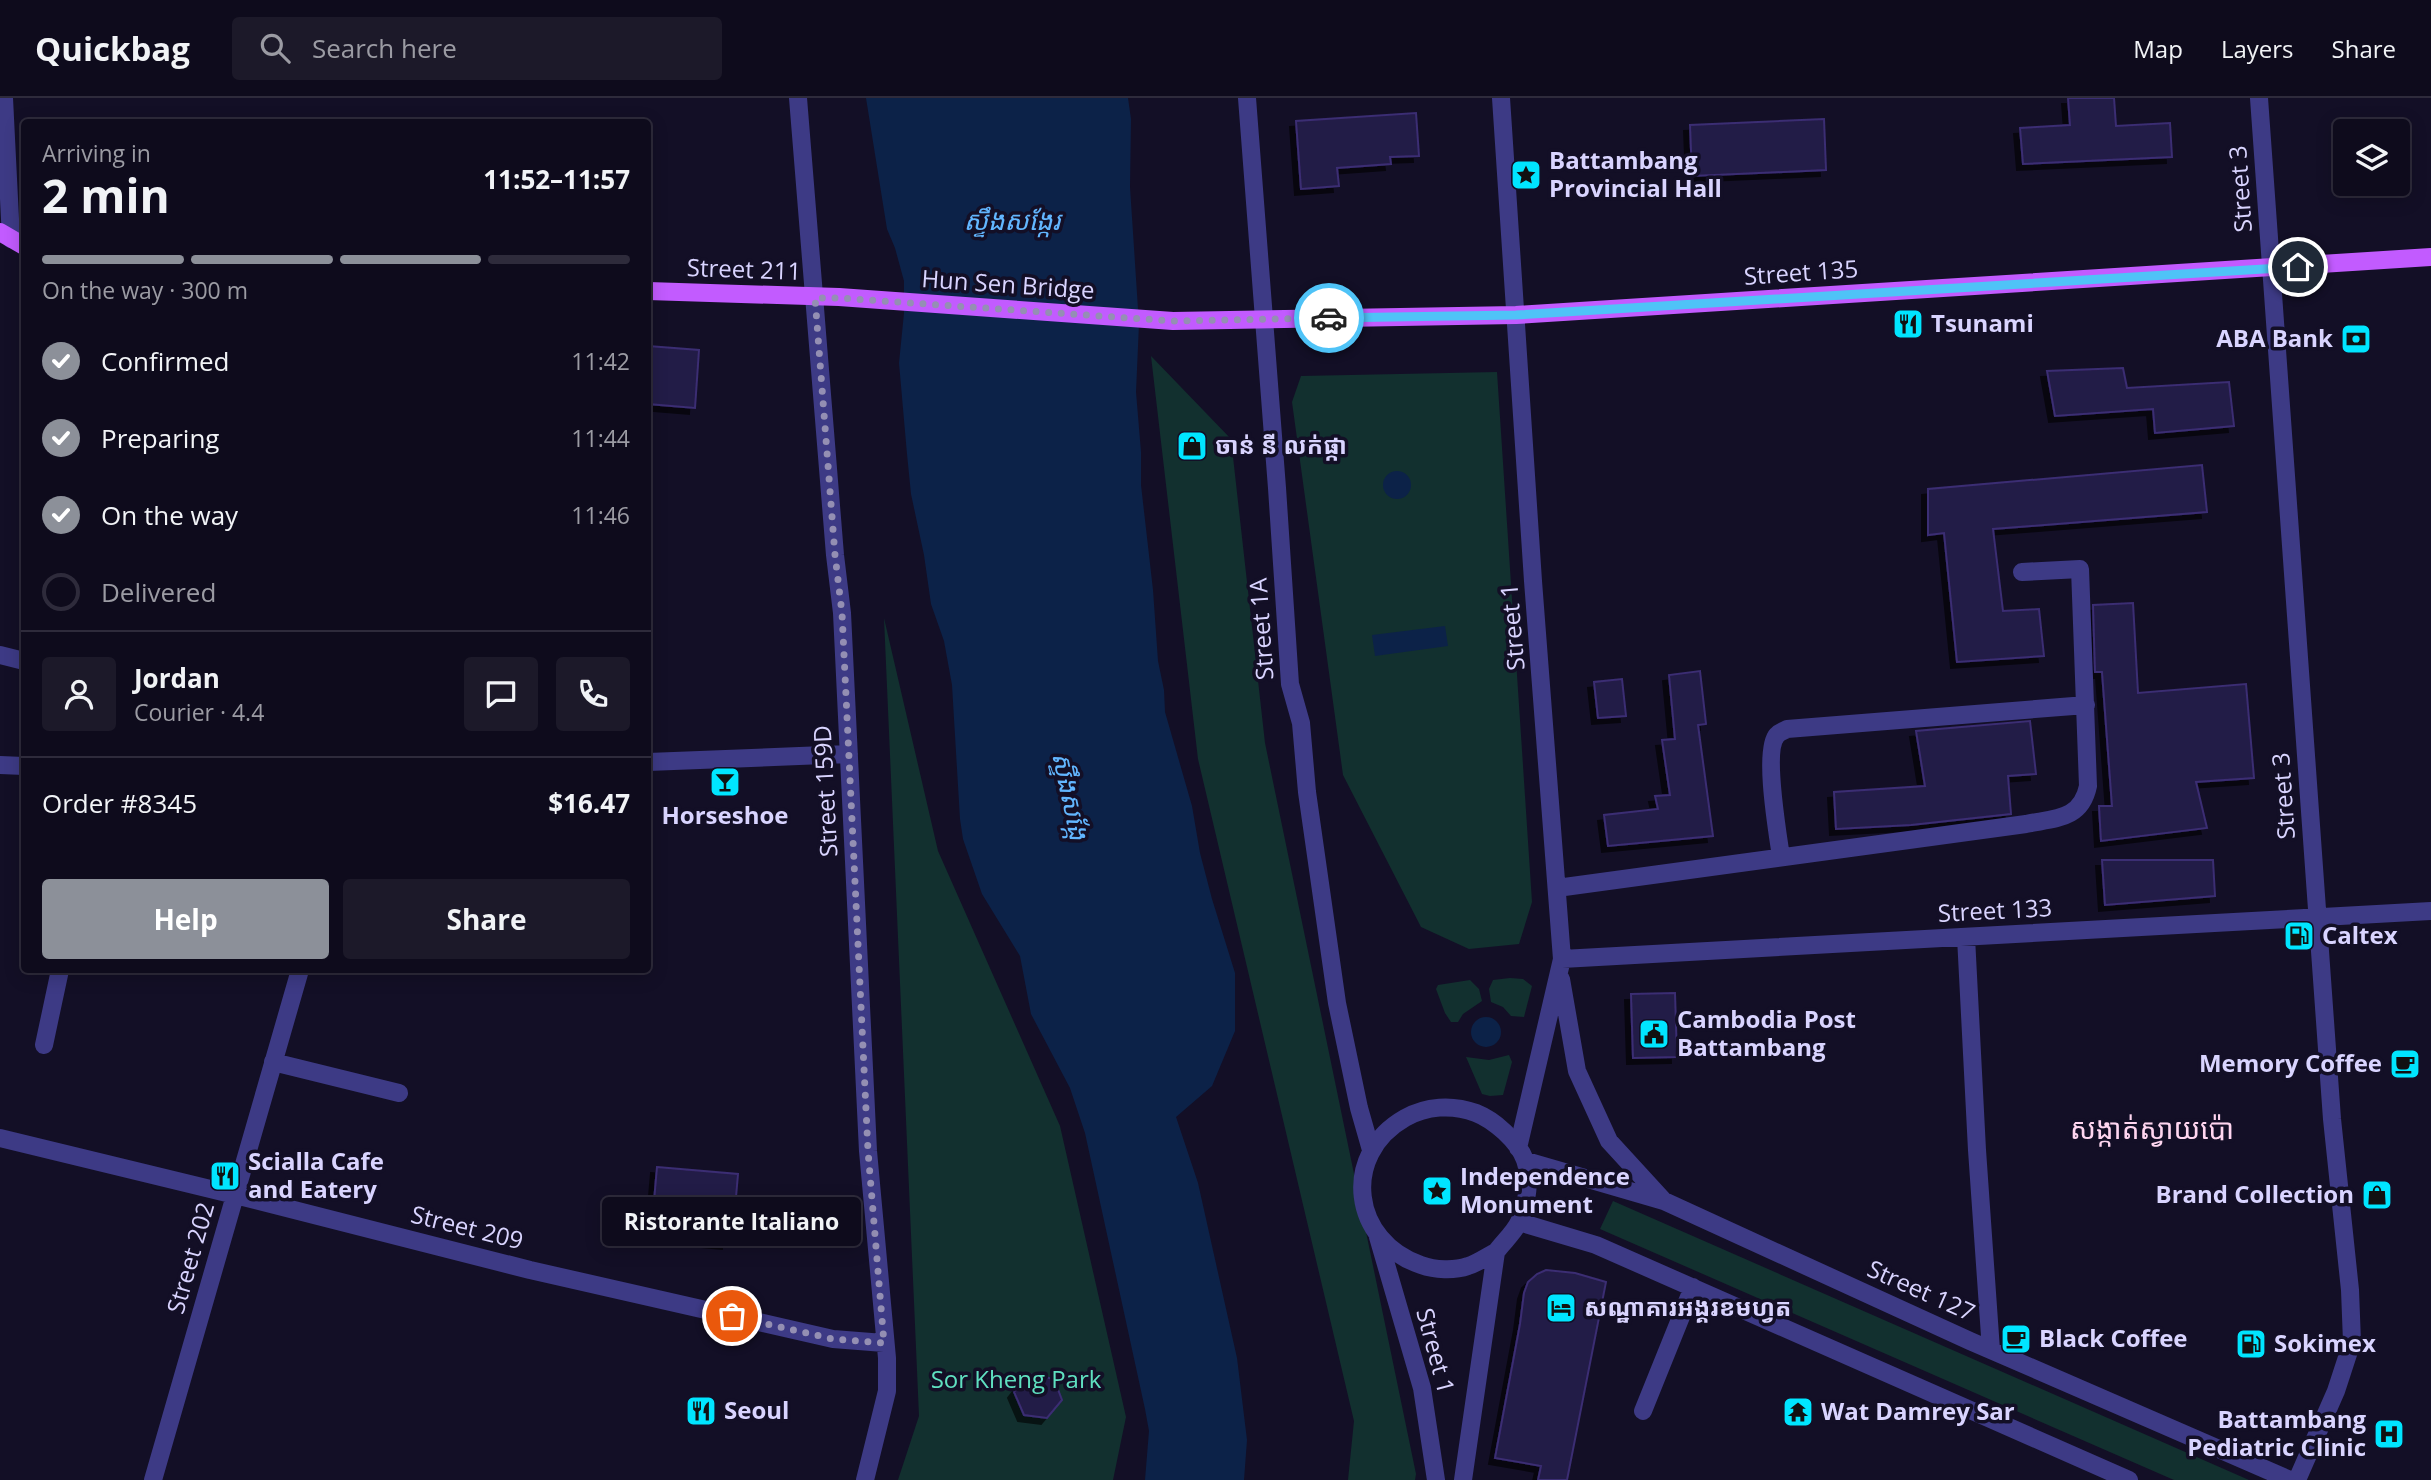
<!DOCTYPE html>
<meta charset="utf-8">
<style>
:root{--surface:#0e0b1c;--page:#1c1929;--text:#f1f3f6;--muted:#9b9ba3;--line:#2e2b3b;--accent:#8c9099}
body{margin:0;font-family:"Open Sans","Noto Sans Khmer",sans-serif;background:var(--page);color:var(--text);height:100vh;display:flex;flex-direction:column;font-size:26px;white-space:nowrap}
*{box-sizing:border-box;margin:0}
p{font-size:23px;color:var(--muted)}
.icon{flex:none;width:38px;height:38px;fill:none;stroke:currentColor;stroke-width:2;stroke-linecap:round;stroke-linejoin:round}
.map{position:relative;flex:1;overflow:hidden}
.side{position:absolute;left:21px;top:21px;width:630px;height:854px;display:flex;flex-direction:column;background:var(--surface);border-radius:7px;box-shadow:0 4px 18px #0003,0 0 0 2px var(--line)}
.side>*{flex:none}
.fabs{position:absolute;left:2333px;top:21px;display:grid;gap:14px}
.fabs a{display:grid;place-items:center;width:77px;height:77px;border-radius:7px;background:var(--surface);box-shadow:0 4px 18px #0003,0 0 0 2px var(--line);font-size:35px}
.pin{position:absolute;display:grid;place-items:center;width:60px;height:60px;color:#fff;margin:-30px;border:4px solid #fff;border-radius:50%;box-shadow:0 2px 7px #0007}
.courier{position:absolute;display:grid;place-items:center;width:70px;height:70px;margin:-35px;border:5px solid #4fc3f7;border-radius:50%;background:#fff;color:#222;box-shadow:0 2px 9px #0007}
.bubble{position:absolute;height:49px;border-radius:7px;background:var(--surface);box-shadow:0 4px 18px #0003,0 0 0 2px var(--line);font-size:23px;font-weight:700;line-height:49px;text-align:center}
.head em{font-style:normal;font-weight:700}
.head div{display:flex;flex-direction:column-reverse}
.head{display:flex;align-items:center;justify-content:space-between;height:119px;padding:0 21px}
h1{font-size:46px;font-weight:700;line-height:52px}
.bar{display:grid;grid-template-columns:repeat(4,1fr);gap:10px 7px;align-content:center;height:84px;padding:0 21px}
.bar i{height:9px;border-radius:5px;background:var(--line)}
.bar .on{background:var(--accent)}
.bar p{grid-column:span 4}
.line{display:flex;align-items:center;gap:18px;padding:0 21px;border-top:2px solid var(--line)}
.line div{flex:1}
.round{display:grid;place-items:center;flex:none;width:74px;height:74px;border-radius:7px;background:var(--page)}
ol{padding:0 21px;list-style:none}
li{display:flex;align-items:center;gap:21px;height:77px}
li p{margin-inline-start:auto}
li .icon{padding:7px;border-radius:50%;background:var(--accent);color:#fff;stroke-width:4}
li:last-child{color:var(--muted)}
li i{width:38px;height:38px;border:4px solid var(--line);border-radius:50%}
.action{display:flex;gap:14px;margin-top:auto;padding:14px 21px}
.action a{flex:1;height:80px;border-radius:7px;background:var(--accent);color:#fff;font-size:28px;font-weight:700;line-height:80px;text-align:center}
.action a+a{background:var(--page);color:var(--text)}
header{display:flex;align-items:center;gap:42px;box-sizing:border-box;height:98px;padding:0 35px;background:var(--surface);border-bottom:2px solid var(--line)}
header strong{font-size:33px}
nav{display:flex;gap:38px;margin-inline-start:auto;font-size:24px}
.search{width:490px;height:63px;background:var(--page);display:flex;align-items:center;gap:18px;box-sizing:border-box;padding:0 24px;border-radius:7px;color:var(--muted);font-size:26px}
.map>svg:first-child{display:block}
.green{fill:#12302f}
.water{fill:#0c2248}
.building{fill:#241b47;stroke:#3b2d73;stroke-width:2;filter:url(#shadow)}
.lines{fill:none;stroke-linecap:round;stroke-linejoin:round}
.minor{stroke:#3d3a85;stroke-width:18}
.major{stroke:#c25bff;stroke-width:18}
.done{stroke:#948fb3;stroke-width:7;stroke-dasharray:0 12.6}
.route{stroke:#4fc3f7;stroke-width:9}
.labels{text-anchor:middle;stroke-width:7;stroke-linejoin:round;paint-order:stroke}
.poi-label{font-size:24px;font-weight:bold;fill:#d9d4ff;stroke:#130f26;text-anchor:start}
.street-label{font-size:24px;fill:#d9d4ff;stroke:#130f26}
.park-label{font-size:24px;fill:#5fe0c0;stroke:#130f26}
.water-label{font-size:26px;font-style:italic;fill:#62b6ff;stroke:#130f26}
.quarter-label{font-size:28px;fill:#ffd6f0;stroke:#130f26}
</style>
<header>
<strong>Quickbag</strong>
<div class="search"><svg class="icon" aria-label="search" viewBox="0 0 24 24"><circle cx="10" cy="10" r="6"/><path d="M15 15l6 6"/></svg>Search here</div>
<nav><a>Map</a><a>Layers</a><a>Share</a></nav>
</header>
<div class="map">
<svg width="2431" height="1382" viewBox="0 0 2431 1382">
<defs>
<filter id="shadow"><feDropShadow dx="-6" dy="6" stdDeviation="0" flood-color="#0009"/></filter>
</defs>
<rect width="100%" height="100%" fill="#130f26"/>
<path class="green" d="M1151,258L1231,341L1265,645L1416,1376L1415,1382H1348L1354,1323L1198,661Z
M1497,274L1532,804L1519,846L1469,851L1421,829L1343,677L1292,304L1301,278Z
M884,520L938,753L1060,1028L1126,1319L1113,1382H898L919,1318Z
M1510,880L1523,881L1532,888L1524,919L1511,918L1503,909L1491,904L1489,891L1493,882Z
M1470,882L1479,891L1482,903L1463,916L1458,924H1451L1445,915L1436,891L1438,887Z
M1509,957L1512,964L1503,997L1490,998L1482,996L1466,959L1489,962Z
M1613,1103L2249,1382H2174L1600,1131Z"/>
<path class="water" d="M866,0H1128L1131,21L1130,89L1139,226L1136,294L1141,354V387L1153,492L1158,563L1164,592L1165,614L1192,708L1200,755L1212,801L1235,875V933L1212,988L1176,1019L1198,1085L1237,1260L1247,1342L1244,1382H1145L1149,1333L1145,1311L1085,1035L1070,990L1031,916L1020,858L982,796L963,741L960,721L952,587L944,543L931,506L924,457L911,396L907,356L899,265L904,215V183L895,150L887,131Z
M1383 387a14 14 0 1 1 28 0a14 14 0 1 1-28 0Z
M1445,528L1448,548L1375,558L1372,537Z
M1471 934a15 15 0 1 1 30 0a15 15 0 1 1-30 0Z"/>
<path class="building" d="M2068,0H2114L2116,28L2170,25L2172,59L2023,66L2020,30L2070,27Z
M1416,15L1419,58L1390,59L1391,66L1337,70L1339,88L1301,91L1296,23Z
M1824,21L1826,72L1692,78L1690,27Z
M648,248L699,252L695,310L648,306Z
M2123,270L2127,290L2229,284L2234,328L2155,335L2153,311L2055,318L2047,273Z
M2202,367L2207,414L1993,431L2003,513L2039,511L2044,558L1957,564L1944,435L1928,437V391Z
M2133,505L2138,595L2246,586L2254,680L2196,684L2207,730L2101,743L2099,708H2112L2102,574H2095L2093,507Z
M1700,573L1706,626L1698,627L1713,738L1608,748L1604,717L1658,711L1655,698L1670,697L1662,642L1675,641L1669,577Z
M1622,581L1626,618L1598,620L1594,584Z
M2030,623L2036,676L2008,678L2011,716L1911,727L1836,731L1834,694L1925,688L1916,633Z
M2102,762H2213L2215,798L2105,807Z
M1675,895L1677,959L1633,960L1631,896Z
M657,1069L738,1076L736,1099L748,1100L746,1123L730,1121L728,1145L651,1138Z
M1546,1172L1575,1175L1606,1184L1567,1382H1538L1541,1368L1495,1360L1520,1226L1524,1195L1528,1184L1537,1176Z
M1028,1276L1054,1281L1062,1302L1047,1320L1024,1317L1014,1294Z"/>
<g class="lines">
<path class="minor" d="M4,0L11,141
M798,0L835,457L842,515L868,1053L887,1260V1293L865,1382
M1247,0L1277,390L1290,586L1301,625L1307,694L1337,905L1359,1010L1371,1052
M1501,0L1533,483L1562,861L1518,1050
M2259,0L2332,1021L2350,1192L2352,1244L2336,1293L2297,1382
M0,557L24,563
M648,664L849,656
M0,667L24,668
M1781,759C1778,737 1763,652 1777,637C1780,634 1784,633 1787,631L2086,607
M1557,790L2026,726C2055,720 2081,722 2088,688L2080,471L2022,474
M1966,839L1977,1052L1991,1252
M1562,861L2431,813
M1561,881L1577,973L1609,1043L1664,1103
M44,947L60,872
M273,964L399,995
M0,1040L235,1097L530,1172L833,1241L884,1245
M1526,1063L1664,1103L1970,1243L2290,1382
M1519,1124L1596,1147L2129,1382
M1378,1139L1422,1290L1436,1382
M1643,1313L1693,1189
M153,1382L300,872
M1463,1382L1496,1154C1503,1144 1514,1135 1519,1124C1527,1108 1531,1079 1525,1062C1518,1043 1494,1022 1476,1015C1452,1006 1426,1008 1405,1020C1340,1057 1352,1144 1421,1167C1435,1172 1454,1173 1468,1168C1478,1165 1487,1158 1496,1154"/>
<path class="major" d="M0,134L24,148
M648,193L839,199L1173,223L1516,217L2431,159"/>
</g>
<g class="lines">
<path class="done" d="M732,1218L833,1241L884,1245L868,1053L842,515L835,457L815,200H839L1173,223L1329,220"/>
<path class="route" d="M1329,220L1516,217L2298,169"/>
</g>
<defs>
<g id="sight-square" transform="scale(1.575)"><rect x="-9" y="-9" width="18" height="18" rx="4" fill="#00e5ff" stroke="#130f26"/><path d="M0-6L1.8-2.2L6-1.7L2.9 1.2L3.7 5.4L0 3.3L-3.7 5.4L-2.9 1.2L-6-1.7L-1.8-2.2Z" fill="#111"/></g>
<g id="restaurant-square" transform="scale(1.575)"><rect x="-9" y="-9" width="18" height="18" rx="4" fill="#00e5ff" stroke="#130f26"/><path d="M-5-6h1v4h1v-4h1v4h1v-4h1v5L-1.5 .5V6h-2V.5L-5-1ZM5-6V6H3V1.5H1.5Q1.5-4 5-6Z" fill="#111"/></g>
<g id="bank-square" transform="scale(1.575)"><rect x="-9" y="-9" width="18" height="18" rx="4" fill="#00e5ff" stroke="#130f26"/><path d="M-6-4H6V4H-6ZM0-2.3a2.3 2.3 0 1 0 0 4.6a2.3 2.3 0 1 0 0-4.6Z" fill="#111"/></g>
<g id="shop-square" transform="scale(1.575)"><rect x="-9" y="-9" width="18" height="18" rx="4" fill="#00e5ff" stroke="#130f26"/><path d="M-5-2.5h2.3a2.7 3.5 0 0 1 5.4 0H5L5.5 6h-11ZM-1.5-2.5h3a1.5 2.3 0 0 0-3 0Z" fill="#111"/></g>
<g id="bar-square" transform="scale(1.575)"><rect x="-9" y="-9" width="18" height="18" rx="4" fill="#00e5ff" stroke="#130f26"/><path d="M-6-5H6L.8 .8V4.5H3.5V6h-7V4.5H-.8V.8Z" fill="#111"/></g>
<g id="fuel-square" transform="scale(1.575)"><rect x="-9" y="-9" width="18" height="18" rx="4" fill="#00e5ff" stroke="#130f26"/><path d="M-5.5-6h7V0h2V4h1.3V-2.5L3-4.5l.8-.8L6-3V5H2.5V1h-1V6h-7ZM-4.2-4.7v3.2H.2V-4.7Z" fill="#111"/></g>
<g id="civic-square" transform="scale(1.575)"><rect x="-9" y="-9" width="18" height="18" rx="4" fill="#00e5ff" stroke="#130f26"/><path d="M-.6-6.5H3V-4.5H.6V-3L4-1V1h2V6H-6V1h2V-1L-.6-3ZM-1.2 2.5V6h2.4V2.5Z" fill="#111"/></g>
<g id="cafe-square" transform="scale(1.575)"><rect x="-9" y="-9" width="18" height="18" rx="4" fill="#00e5ff" stroke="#130f26"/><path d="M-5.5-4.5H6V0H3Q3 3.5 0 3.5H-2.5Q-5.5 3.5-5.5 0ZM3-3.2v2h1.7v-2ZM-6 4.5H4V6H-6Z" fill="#111"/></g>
<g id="hotel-square" transform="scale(1.575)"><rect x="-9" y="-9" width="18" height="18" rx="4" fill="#00e5ff" stroke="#130f26"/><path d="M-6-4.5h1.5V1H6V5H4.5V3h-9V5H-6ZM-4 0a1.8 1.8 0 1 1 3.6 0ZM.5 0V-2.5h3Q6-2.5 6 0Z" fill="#111"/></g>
<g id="temple-square" transform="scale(1.575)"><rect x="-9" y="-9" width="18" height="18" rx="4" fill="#00e5ff" stroke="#130f26"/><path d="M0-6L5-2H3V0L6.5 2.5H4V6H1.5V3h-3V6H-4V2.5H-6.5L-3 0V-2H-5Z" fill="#111"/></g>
<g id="hospital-square" transform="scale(1.575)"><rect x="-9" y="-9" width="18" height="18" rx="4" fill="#00e5ff" stroke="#130f26"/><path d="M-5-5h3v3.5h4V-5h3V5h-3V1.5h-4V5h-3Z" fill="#111"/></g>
</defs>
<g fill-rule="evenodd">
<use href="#sight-square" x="1526" y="77"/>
<use href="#restaurant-square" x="1908" y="226"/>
<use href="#bank-square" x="2356" y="241"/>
<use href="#shop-square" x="1192" y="348"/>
<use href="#bar-square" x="725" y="684"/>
<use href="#fuel-square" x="2299" y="838"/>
<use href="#civic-square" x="1654" y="936"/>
<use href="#cafe-square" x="2405" y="966"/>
<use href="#restaurant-square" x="225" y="1078"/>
<use href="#sight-square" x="1437" y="1093"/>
<use href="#shop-square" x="2377" y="1097"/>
<use href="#hotel-square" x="1561" y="1210"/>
<use href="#cafe-square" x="2016" y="1241"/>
<use href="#fuel-square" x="2251" y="1246"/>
<use href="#restaurant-square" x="701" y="1313"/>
<use href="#temple-square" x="1798" y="1314"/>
<use href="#hospital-square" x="2389" y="1336"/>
</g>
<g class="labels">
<g class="poi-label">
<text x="1549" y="71">Battambang<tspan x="1549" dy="28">Provincial Hall</tspan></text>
<text x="1931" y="234">Tsunami</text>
<text x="2333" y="249" text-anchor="end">ABA Bank</text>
<text x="1215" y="356">ចាន់ នី លក់ផ្កា</text>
<text x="725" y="726" text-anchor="middle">Horseshoe</text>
<text x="2322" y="846">Caltex</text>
<text x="1677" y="930">Cambodia Post<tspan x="1677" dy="28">Battambang</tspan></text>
<text x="2382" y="974" text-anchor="end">Memory Coffee</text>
<text x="248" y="1072">Scialla Cafe<tspan x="248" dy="28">and Eatery</tspan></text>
<text x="1460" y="1087">Independence<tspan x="1460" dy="28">Monument</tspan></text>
<text x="2354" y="1105" text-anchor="end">Brand Collection</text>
<text x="1584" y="1218">សណ្ឋាគារអង្គរខមហ្វត</text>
<text x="2039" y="1249">Black Coffee</text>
<text x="2274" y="1254">Sokimex</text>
<text x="724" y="1321">Seoul</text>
<text x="1821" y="1322">Wat Damrey Sar</text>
<text x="2366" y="1330" text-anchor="end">Battambang<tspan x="2366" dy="28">Pediatric Clinic</tspan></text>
</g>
<g class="street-label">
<text transform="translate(2241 91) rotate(-94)" y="8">Street 3</text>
<text transform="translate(744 172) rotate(2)" y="8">Street 211</text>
<text transform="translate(1801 175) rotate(-4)" y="8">Street 135</text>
<text transform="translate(1008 187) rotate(4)" y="8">Hun Sen Bridge</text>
<text transform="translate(1513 529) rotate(-95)" y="8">Street 1</text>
<text transform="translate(1262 531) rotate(-94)" y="8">Street 1A</text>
<text transform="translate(826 693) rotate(-93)" y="8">Street 159D</text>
<text transform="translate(2284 698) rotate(-94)" y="8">Street 3</text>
<text transform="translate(1995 813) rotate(-3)" y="8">Street 133</text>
<text transform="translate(467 1130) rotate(14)" y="8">Street 209</text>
<text transform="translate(191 1160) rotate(-74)" y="8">Street 202</text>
<text transform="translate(1921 1193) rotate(24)" y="8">Street 127</text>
<text transform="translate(1435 1253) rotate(75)" y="8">Street 1</text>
</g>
<g class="park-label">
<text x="1016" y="1290">Sor Kheng Park</text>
</g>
<g class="water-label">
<text x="1012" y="132">ស្ទឹងសង្កែរ</text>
<text transform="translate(1070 698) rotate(78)" y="9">ស្ទឹងសង្កែ</text>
</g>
<g class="quarter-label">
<text x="2152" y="1041">សង្កាត់ស្វាយប៉ោ</text>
</g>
</g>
</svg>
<div class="fabs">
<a><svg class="icon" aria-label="layers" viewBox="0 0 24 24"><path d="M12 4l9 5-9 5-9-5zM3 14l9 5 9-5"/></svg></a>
</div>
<div class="pin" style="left:732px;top:1218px;background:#ea580c"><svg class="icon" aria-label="bag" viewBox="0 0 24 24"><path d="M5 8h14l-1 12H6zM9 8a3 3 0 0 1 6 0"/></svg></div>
<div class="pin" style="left:2298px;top:169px;background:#1f2937"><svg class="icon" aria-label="home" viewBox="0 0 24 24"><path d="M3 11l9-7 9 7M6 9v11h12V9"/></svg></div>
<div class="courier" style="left:1329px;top:220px"><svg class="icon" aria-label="car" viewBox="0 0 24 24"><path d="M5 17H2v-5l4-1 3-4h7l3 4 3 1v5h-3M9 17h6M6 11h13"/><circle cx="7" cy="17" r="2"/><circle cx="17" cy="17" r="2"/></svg></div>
<div class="bubble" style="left:602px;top:1099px;width:259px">Ristorante Italiano</div>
<section class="side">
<div class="head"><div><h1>2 min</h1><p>Arriving in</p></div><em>11:52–11:57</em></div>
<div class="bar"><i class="on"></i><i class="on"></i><i class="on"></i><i></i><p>On the way · 300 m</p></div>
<ol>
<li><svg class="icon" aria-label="check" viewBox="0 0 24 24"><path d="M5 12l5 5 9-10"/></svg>Confirmed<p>11:42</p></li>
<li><svg class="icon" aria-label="check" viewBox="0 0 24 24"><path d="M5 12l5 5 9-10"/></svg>Preparing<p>11:44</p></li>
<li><svg class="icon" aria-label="check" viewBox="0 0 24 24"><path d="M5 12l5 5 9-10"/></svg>On the way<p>11:46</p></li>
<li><i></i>Delivered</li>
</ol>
<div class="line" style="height:126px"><a class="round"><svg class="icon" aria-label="person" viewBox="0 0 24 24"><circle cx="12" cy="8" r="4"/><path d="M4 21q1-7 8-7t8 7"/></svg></a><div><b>Jordan</b><p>Courier · 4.4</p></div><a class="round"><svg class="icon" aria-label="chat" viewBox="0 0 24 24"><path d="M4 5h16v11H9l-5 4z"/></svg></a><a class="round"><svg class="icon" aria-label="phone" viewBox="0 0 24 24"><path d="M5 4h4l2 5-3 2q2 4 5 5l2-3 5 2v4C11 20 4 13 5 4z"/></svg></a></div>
<div class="line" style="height:91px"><div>Order #8345</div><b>$16.47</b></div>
<div class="action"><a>Help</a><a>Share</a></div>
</section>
</div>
